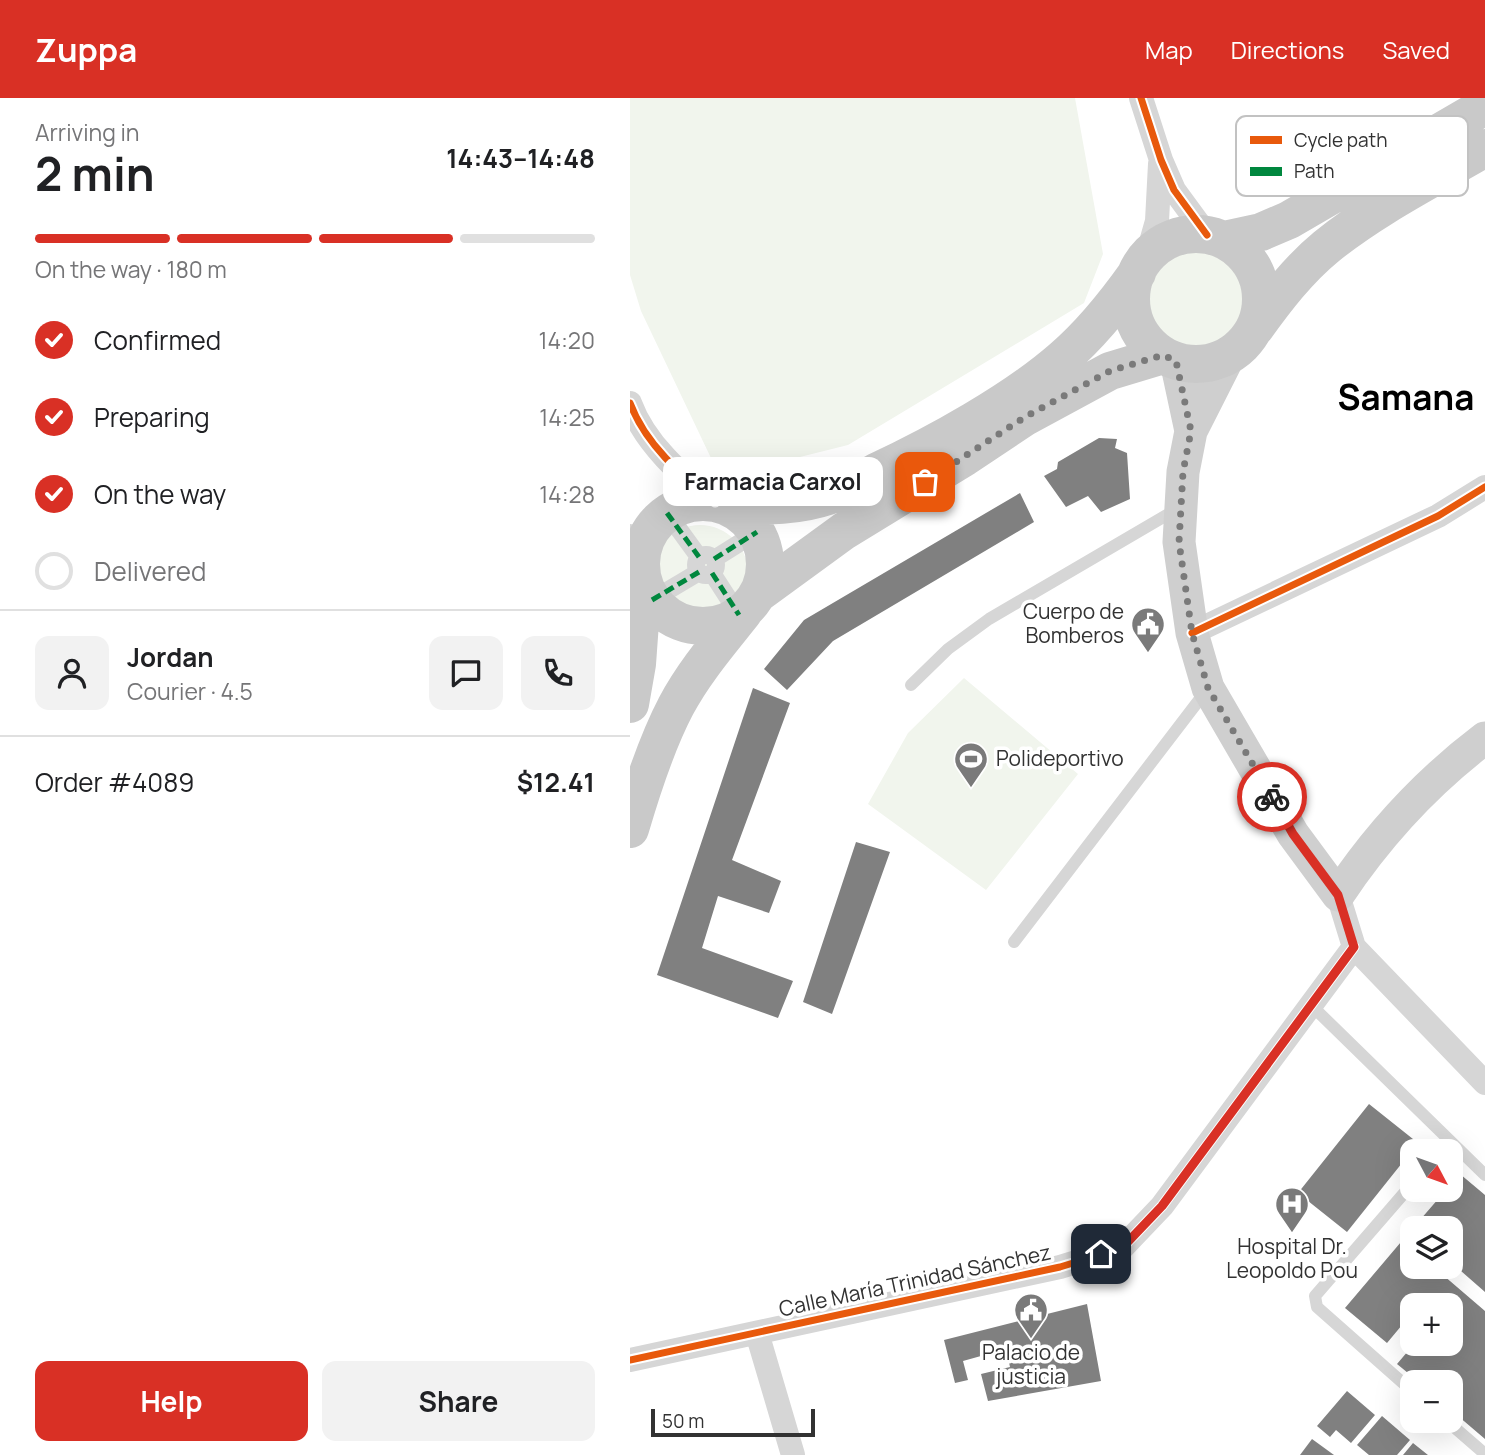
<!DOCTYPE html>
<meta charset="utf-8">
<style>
:root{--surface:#fff;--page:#f2f2f2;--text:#202124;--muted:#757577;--line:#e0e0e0;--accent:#d93025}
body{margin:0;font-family:Manrope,sans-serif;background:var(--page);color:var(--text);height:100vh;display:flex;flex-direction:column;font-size:26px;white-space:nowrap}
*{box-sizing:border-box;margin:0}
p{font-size:23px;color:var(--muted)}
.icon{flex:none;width:38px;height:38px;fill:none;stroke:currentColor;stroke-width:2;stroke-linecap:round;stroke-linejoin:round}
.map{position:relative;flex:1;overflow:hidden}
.side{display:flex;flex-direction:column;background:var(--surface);width:630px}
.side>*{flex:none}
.needle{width:46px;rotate:131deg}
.tools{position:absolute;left:770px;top:1041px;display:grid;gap:14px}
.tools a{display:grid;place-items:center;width:63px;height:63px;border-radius:14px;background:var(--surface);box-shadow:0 7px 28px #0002;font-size:35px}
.scale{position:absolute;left:21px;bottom:18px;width:164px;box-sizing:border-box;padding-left:7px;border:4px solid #323232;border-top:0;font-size:19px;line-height:24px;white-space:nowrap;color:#323232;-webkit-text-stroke:5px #fff;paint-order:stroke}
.pin{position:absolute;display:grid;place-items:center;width:60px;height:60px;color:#fff;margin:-30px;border-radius:14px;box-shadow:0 4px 10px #0006}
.courier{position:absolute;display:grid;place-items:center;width:70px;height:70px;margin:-35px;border:5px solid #d93025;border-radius:50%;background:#fff;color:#222;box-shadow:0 2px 9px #0007}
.bubble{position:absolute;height:49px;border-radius:14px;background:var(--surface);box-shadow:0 7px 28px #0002;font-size:23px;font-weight:700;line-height:49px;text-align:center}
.summary em{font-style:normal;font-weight:700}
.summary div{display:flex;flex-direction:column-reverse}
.summary{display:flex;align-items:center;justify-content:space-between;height:119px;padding:0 35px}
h1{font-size:46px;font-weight:700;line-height:52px}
.bar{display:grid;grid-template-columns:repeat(4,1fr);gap:10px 7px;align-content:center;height:84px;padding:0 35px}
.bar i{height:9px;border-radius:5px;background:var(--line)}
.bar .active{background:var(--accent)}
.bar p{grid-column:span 4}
.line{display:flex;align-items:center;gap:18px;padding:0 35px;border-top:2px solid var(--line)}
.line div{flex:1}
.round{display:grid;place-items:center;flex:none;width:74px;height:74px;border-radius:14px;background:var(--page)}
ol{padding:0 35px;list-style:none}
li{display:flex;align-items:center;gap:21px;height:77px}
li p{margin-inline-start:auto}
li .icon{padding:7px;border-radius:50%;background:var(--accent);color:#fff;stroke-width:4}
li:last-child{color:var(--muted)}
li i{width:38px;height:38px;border:4px solid var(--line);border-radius:50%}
.action{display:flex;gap:14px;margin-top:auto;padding:14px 35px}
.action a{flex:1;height:80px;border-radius:14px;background:var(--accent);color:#fff;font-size:28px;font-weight:700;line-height:80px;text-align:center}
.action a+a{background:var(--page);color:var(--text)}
header{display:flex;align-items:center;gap:42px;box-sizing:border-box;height:98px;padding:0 35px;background:var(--accent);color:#fff}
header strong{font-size:33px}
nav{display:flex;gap:38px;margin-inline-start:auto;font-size:24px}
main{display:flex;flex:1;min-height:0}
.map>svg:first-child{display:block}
.green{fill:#f1f5ed}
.building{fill:#808080}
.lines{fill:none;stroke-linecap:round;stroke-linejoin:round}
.service{stroke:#d6d6d6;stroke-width:12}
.pedestrian{stroke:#d6d6d6;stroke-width:18}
.minor{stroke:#d6d6d6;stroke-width:24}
.secondary{stroke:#cfcfcf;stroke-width:33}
.primary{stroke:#c9c9c9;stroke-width:38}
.quiet{stroke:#00873e;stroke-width:5;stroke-dasharray:10 5;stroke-linecap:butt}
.cycleway-casing{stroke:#fff;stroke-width:11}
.cycleway{stroke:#e8590c;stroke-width:7}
.done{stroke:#7a7a7a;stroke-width:7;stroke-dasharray:0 12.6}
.route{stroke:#d93025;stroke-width:9}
.labels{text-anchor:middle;stroke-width:7;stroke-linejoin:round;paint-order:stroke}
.poi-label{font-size:21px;fill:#323232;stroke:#fff}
.street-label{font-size:21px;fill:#323232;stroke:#fff}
.town-label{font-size:35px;font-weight:bold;fill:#000;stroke:#fff}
.key{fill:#fff;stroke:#c2c2c2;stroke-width:2}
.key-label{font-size:19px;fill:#323232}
</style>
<header>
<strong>Zuppa</strong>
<nav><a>Map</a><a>Directions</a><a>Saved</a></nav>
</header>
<main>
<section class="side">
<div class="summary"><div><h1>2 min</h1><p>Arriving in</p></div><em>14:43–14:48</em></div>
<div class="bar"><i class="active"></i><i class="active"></i><i class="active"></i><i></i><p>On the way · 180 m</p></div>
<ol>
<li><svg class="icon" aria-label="check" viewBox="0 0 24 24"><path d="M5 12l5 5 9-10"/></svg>Confirmed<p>14:20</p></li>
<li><svg class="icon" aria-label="check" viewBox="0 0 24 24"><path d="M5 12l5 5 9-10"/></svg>Preparing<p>14:25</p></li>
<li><svg class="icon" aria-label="check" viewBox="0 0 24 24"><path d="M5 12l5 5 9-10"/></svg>On the way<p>14:28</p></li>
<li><i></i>Delivered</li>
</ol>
<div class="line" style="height:126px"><a class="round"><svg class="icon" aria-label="person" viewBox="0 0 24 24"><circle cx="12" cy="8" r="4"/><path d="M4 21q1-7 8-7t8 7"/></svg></a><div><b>Jordan</b><p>Courier · 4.5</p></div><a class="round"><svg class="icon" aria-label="chat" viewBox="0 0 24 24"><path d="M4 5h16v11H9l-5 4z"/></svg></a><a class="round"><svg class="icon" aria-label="phone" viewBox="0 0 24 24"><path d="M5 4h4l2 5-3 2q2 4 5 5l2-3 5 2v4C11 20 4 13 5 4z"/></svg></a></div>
<div class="line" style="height:91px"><div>Order #4089</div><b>$12.41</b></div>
<div class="action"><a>Help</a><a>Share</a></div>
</section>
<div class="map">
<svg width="855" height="1357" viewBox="0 0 855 1357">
<rect width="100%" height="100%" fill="#fff"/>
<path class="green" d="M0,0H445L473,156L454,205L218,347L90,379L11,213L0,177Z
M513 201a54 54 0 1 1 108 0a54 54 0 1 1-108 0Z
M22 475a48 48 0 1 1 96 0a48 48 0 1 1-96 0Z
M334,580L448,676L356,792L238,706L278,635Z"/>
<path class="building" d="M469,340L487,341L485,350L497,355L500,401L471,414L458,398L436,409L414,378L427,371L428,364Z
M390,395L404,424L203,543L157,592L134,571L174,522Z
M123,590L160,605L102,762L151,783L139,815L88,798L72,850L163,883L148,920L27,877Z
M226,744L260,754L202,916L173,904Z
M739,1006L788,1045L717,1134L668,1095Z
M830,1076L855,1097V1194L823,1166L821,1168V1130H783L816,1092H821V1086Z
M782,1131V1169H820L813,1177L855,1213V1341L821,1312V1284H789L767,1266L784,1246H821V1208H782V1215L757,1245L715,1210Z
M457,1206L471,1283L358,1303L351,1276L380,1269L376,1251L333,1263L338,1282L325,1285L314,1242Z
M717,1293L745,1317L721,1345L706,1332L700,1339L687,1328Z
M752,1318L780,1342L767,1357H739L727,1347Z
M682,1341L704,1357H670Z
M783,1345L798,1357H773Z"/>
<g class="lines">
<path class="service" d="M281,587L318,551L359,521L547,411
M384,844L576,593
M681,907L855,1077
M782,1086L685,1198L687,1209L782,1293
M817,1323L855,1356"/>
<path class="pedestrian" d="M37,415L69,459
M66 467a10 10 0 1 1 20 0a10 10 0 1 1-20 0Z
M84,461L127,434
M82,475L109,517
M22,502L69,474"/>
<path class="minor" d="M511,0L531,62L544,92L577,137
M517,158L527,123L530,66
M0,305C15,346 51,377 85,404
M0,438L11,459
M562,535L808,418L855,389
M708,797L724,849L855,985
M127,1235L163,1357
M0,1262L430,1169L492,1150L532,1108L724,849"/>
<path class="secondary" d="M600,256L561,333L553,374L549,444L562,535L578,590L663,736L708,797C748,737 798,683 855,640
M546,263L561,333"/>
<path class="primary" d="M501 201a65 65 0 1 1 130 0a65 65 0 1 1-130 0Z
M594,142L631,134L659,122L855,8
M625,230C646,201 668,172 696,149C744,110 802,81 855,50
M11 466a62 62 0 1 1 124 0a62 62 0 1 1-124 0Z
M97,408C131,408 166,409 198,398C215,392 231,382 246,374C306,346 384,303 433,260C462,235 485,206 507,175
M129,495L214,433L335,359L395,319L480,273L533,257
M0,606L7,566L13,483
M0,731C12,690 26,646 46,608C64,574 90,544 113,515"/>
<path class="quiet" d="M37,415L69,459
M84,461L127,434
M82,475L109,517
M22,502L69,474"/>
<g class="cycleway-casing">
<path id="cycleway" d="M511,0L531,62L544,92L577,137
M0,305C15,346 51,377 85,404
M562,535L808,418L855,389
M0,1262L430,1169L492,1150L532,1108L724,849"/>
</g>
<use href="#cycleway" class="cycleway"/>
</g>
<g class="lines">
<path class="done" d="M295,384L395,319L480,273L533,257L546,263L561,333L553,374L549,444L562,535L578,590L642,699"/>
<path class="route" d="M471,1156L492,1150L532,1108L724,849L708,797L663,736L642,699"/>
</g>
<defs>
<g id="civic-pin" transform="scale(1.75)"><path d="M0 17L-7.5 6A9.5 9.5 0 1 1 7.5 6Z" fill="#7a7a7a" stroke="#fff"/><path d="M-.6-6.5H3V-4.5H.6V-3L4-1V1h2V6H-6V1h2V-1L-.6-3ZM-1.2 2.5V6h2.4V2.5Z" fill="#fff"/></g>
<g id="stadium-pin" transform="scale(1.75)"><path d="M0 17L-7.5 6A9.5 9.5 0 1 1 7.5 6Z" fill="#7a7a7a" stroke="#fff"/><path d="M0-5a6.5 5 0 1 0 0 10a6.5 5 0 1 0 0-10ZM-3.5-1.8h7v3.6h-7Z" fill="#fff"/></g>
<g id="hospital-pin" transform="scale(1.75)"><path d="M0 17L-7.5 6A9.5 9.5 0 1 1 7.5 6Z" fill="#7a7a7a" stroke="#fff"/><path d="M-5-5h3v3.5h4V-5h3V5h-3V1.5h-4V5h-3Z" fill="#fff"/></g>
</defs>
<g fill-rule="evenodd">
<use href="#civic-pin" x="518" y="526"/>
<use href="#stadium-pin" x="341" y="661"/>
<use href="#hospital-pin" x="662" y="1106"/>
<use href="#civic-pin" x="401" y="1212"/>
</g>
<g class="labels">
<g class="poi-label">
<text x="494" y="521" text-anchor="end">Cuerpo de<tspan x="494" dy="24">Bomberos</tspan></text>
<text x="366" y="668" text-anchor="start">Polideportivo</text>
<text x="662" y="1156">Hospital Dr.<tspan x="662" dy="24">Leopoldo Pou</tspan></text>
<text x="401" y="1262">Palacio de<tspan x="401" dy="24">justicia</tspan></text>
</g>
<g class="street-label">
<text transform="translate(285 1183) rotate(-12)" y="7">Calle María Trinidad Sánchez</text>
</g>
<g class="town-label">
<text x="776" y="312">Samana</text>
</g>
</g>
<rect x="606" y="18" width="232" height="80" rx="10" class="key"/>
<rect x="620" y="38" width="32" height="8" fill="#e8590c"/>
<rect x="620" y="69" width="32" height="9" fill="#00873e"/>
<g class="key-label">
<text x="664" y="49">Cycle path</text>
<text x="664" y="80">Path</text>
</g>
</svg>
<div class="tools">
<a><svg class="needle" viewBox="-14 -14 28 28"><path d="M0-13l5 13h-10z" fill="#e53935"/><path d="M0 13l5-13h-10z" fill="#757577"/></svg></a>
<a><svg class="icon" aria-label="layers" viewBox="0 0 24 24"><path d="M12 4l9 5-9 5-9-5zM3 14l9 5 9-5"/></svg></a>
<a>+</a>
<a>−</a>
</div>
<div class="scale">50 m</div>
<div class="pin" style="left:295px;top:384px;background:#ea580c"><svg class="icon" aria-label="bag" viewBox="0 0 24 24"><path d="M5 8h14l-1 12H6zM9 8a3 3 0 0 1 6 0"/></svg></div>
<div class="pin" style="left:471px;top:1156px;background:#1f2937"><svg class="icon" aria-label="home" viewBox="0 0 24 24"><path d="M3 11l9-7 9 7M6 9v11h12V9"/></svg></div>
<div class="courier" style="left:642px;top:699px"><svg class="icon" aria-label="bike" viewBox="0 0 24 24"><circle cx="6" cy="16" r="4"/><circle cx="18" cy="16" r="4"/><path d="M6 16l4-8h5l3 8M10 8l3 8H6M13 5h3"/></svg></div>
<div class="bubble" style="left:33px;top:359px;width:220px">Farmacia Carxol</div>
</div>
</main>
